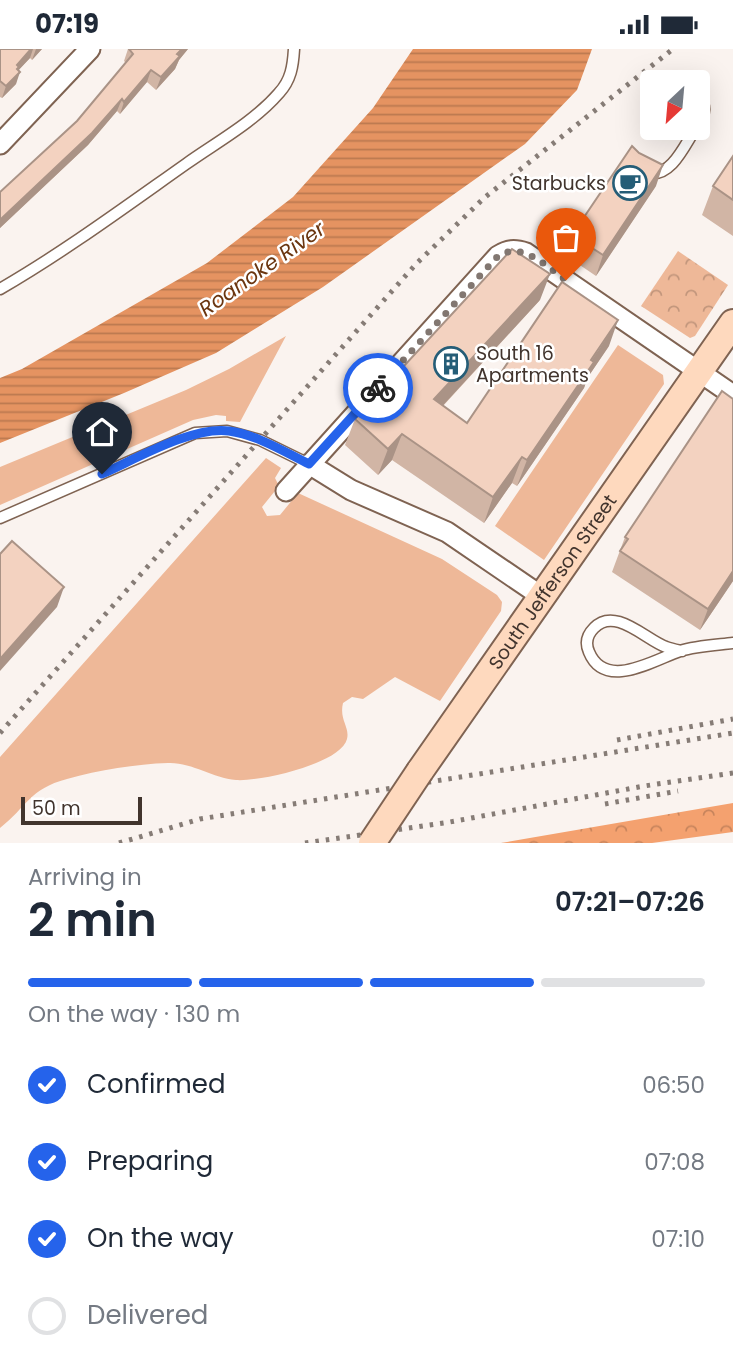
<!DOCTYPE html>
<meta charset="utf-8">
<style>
:root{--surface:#fff;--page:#f2f2f3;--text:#1f2937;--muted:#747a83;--line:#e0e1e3;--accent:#2563eb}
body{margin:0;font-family:Poppins,sans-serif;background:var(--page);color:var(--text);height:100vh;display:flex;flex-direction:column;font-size:26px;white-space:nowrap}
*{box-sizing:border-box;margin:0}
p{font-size:23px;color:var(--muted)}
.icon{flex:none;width:38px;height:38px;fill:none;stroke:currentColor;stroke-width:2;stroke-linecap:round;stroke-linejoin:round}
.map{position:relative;height:794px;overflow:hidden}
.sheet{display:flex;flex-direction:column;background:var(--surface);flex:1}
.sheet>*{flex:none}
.needle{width:46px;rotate:206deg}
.tools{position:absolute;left:640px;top:21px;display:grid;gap:14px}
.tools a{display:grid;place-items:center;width:70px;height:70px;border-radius:7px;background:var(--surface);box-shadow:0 7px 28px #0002;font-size:35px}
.scale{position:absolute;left:21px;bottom:18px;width:121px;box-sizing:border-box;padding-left:7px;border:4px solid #41342d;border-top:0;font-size:19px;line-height:24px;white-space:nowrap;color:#41342d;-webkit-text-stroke:5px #fff;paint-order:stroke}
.pin{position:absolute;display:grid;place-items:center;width:60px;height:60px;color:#fff;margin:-72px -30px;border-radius:50% 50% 50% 0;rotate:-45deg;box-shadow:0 0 7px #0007}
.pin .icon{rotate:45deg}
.courier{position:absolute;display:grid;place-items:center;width:70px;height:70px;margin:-35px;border:5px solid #2563eb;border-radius:50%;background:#fff;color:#222;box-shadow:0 2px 9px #0007}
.summary em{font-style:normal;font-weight:600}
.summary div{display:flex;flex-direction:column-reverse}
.summary{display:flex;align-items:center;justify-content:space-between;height:119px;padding:0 28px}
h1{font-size:46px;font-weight:600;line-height:52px}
.bar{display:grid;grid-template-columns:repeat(4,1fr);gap:10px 7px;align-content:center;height:84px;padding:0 28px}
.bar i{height:9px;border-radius:5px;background:var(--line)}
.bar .on{background:var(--accent)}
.bar p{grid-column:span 4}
ol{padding:0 28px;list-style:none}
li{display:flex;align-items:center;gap:21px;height:77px}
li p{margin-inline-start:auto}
li .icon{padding:7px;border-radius:50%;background:var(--accent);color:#fff;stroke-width:4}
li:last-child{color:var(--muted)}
li i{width:38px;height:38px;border:4px solid var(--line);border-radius:50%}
.status{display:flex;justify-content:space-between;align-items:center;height:49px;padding:0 35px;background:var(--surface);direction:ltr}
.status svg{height:19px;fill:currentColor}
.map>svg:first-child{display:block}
.grass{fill:#eeb898}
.forest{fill:url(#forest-crowns)}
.park{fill:url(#park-crowns)}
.water{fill:url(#water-rules)}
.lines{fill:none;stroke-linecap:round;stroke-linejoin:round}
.lane-casing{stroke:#7f6352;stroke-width:13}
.street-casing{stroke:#7f6352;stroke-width:23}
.secondary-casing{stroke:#7f6352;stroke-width:30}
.lane{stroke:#fff;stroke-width:10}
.street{stroke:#fff;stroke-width:19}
.secondary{stroke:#fed9be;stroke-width:26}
.rail{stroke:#867c76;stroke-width:5;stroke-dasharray:3.5 7;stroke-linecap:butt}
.secondary-bridge-casing{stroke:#7f6352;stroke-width:30;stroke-linecap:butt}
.secondary-bridge{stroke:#fed9be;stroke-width:26}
.wall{fill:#d1b5a5}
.shaded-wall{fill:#aa9386}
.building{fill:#f3d2c0;stroke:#aa9386;stroke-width:2}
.done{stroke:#827771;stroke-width:7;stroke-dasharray:0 12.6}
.route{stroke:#2563eb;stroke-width:9}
.labels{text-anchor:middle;stroke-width:5;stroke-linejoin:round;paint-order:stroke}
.poi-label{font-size:19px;fill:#41342d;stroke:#fff;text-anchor:end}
.street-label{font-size:19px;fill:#41342d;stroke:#fff}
.water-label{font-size:21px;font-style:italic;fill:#6b3610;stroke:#fff}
</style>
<div class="status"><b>07:19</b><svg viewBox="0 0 49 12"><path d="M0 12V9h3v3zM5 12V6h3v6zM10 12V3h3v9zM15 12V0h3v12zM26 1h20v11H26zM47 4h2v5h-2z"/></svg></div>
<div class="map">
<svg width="733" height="794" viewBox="0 0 733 794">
<defs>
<pattern id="forest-crowns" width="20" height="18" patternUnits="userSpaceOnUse" patternTransform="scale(1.75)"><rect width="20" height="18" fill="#f4a16f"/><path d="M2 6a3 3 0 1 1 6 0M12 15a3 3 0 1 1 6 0" fill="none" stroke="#c7845c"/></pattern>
<pattern id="park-crowns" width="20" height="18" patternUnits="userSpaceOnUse" patternTransform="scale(1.75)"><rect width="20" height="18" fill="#eeb898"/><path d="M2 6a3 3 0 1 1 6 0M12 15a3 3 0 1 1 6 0" fill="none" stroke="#c2967c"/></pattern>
<pattern id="water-rules" width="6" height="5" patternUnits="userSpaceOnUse" patternTransform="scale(1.75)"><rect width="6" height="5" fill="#e59361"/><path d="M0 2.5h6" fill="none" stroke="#bb7950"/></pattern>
</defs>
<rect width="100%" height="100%" fill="#faf3ef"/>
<path class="grass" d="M286,287L240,373L226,372V367L216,366L193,371L0,456V418L186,341L229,320Z
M618,296L663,326L664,335L544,511L495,477Z
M266,409L281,419L275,429L279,437L262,458L267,467L280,466L298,444L442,510L497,546L502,553L501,562L440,652L395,628L363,650L352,648L343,654C339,671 350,678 347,690C341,715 258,733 236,731C212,729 192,713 168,714C136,715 99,721 67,730C29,740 27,758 0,779V708Z"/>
<path class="forest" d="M733,754V783L652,794H501Z"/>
<path class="park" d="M678,202L728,236L695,287L690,289L641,257Z"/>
<path class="water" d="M413,0H592L577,41L525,95L323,238L216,304L124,344L0,394V329L22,320L207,214L293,148L373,59Z"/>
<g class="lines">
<g class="lane-casing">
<path id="lane" d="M698,75C706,64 706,57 699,46
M649,124C672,128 685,95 696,79
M0,240C64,203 125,158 186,115C217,93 254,73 279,44C291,31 293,17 294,0
M0,469L195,384L227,382L260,391L309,415
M682,602C677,601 671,600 666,598C646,591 615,557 594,579C587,586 585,594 589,603C605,642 654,611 680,602C696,597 716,596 733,594"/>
</g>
<g class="street-casing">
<path id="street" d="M0,95L90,0
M309,415L351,441L447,483L541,547
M286,442L498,207C508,201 514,200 526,204L733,346"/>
</g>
<g class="secondary-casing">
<g id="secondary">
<path id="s1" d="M420,722L733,274"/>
</g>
</g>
<use href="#lane" class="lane"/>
<use href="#street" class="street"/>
<use href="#secondary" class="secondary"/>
<path class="rail" d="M0,684L416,215L484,149L673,0
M617,691L733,670
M605,755L678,742
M119,794L200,770L733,684
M305,794L450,773L644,737L733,724"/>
<g class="secondary-bridge-casing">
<path id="secondary-bridge" d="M372,794L420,722"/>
</g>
<use href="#secondary-bridge" class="secondary-bridge"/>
</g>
<path class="wall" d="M0,0H42L32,11L30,9L18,21L16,35L2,49L0,48Z
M128,0H188L179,11L175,20L156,41L147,33L120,65L117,62L88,96L0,179V143L77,72L126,14L124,12Z
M733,107V187L702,166L713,137Z
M656,137L596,227L565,206L572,186Z
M540,251L443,357L467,374L609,297L588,328L584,339L517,437L512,434L484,474L392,411L378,426L345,396L355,370Z
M733,350V532L700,581L612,523L625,488Z"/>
<path class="shaded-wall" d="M31,0H33L30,9L17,23H20L16,35L2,49L6,37L17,16Z
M36,0H42L32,11Z
M182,0H188L179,11L175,20L156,41L161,28Z
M151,21L147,33L120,65L124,53Z
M122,50L117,62L88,96L0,179V171Z
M663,116L656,137L596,227L603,206Z
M550,225L540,251L424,377L434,350Z
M618,271L609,297L588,328L584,339L517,437L527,411Z
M402,385L392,411L378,426L388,400Z
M522,408L512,434L484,474L493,448Z
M733,522V532L700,581L708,560Z
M64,538L57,558L0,622V610Z"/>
<path class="building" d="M0,0H31L17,16L19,18L17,20L20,23L6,37L0,32Z
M129,0H182L177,5L180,7L161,28L151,21L124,53L122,50L92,84L0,171V143L77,72L133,5Z
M632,97L639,104L663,116L603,206L572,186Z
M733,107V151L713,137Z
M512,200L550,225L434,350L467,374L562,233L618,271L591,311L594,313L527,411L522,408L493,448L402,385L388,400L355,370Z
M722,342L733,350V522L708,560L620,502L628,490L625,488Z
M12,492L64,538L0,610V505Z"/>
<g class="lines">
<path class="done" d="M378,339L498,207C523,192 545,217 566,231"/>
<path class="route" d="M102,425C136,410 192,377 229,382C257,386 283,402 309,415L378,339"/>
</g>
<defs>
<g id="cafe-ring" transform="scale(1.75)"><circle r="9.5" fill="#fff" stroke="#255d77" stroke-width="1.5"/><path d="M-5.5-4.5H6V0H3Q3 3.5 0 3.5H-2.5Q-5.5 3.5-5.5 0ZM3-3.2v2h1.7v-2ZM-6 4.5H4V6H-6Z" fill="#255d77"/></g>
<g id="building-ring" transform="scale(1.75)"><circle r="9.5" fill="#fff" stroke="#255d77" stroke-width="1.5"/><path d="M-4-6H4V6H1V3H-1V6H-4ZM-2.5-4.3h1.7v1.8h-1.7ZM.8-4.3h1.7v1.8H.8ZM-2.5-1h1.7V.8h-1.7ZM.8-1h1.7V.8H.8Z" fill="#255d77"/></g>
</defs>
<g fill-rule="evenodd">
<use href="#cafe-ring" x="630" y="134"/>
<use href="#building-ring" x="451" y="315"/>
</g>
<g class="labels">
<g class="poi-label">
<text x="606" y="141">Starbucks</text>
<text x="476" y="311" text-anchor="start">South 16<tspan x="476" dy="22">Apartments</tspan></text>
</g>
<g class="street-label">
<text dy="7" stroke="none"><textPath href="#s1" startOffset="231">South Jefferson Street</textPath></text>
</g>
<g class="water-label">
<text transform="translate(262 220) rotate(-35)" y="7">Roanoke River</text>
</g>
</g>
</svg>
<div class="tools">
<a><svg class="needle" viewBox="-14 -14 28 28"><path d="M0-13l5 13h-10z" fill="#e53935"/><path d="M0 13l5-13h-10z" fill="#747a83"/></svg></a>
</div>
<div class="scale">50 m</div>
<div class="pin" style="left:566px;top:231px;background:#ea580c"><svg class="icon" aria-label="bag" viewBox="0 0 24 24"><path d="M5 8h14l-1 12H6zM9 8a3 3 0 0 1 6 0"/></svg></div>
<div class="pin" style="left:102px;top:425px;background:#1f2937"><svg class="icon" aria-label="home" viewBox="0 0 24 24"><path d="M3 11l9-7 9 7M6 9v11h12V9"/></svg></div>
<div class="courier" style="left:378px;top:339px"><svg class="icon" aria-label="bike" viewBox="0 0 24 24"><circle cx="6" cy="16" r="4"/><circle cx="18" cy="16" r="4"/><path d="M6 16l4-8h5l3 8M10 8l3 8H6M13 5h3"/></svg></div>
</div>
<section class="sheet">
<div class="summary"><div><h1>2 min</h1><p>Arriving in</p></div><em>07:21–07:26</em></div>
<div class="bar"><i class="on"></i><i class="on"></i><i class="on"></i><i></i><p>On the way · 130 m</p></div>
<ol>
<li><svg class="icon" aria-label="check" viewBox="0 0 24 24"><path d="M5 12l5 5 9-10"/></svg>Confirmed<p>06:50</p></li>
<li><svg class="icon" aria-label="check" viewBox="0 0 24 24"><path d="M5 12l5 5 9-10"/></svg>Preparing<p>07:08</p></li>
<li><svg class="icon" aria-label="check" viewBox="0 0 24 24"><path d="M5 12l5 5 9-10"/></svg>On the way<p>07:10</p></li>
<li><i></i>Delivered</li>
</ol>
</section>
